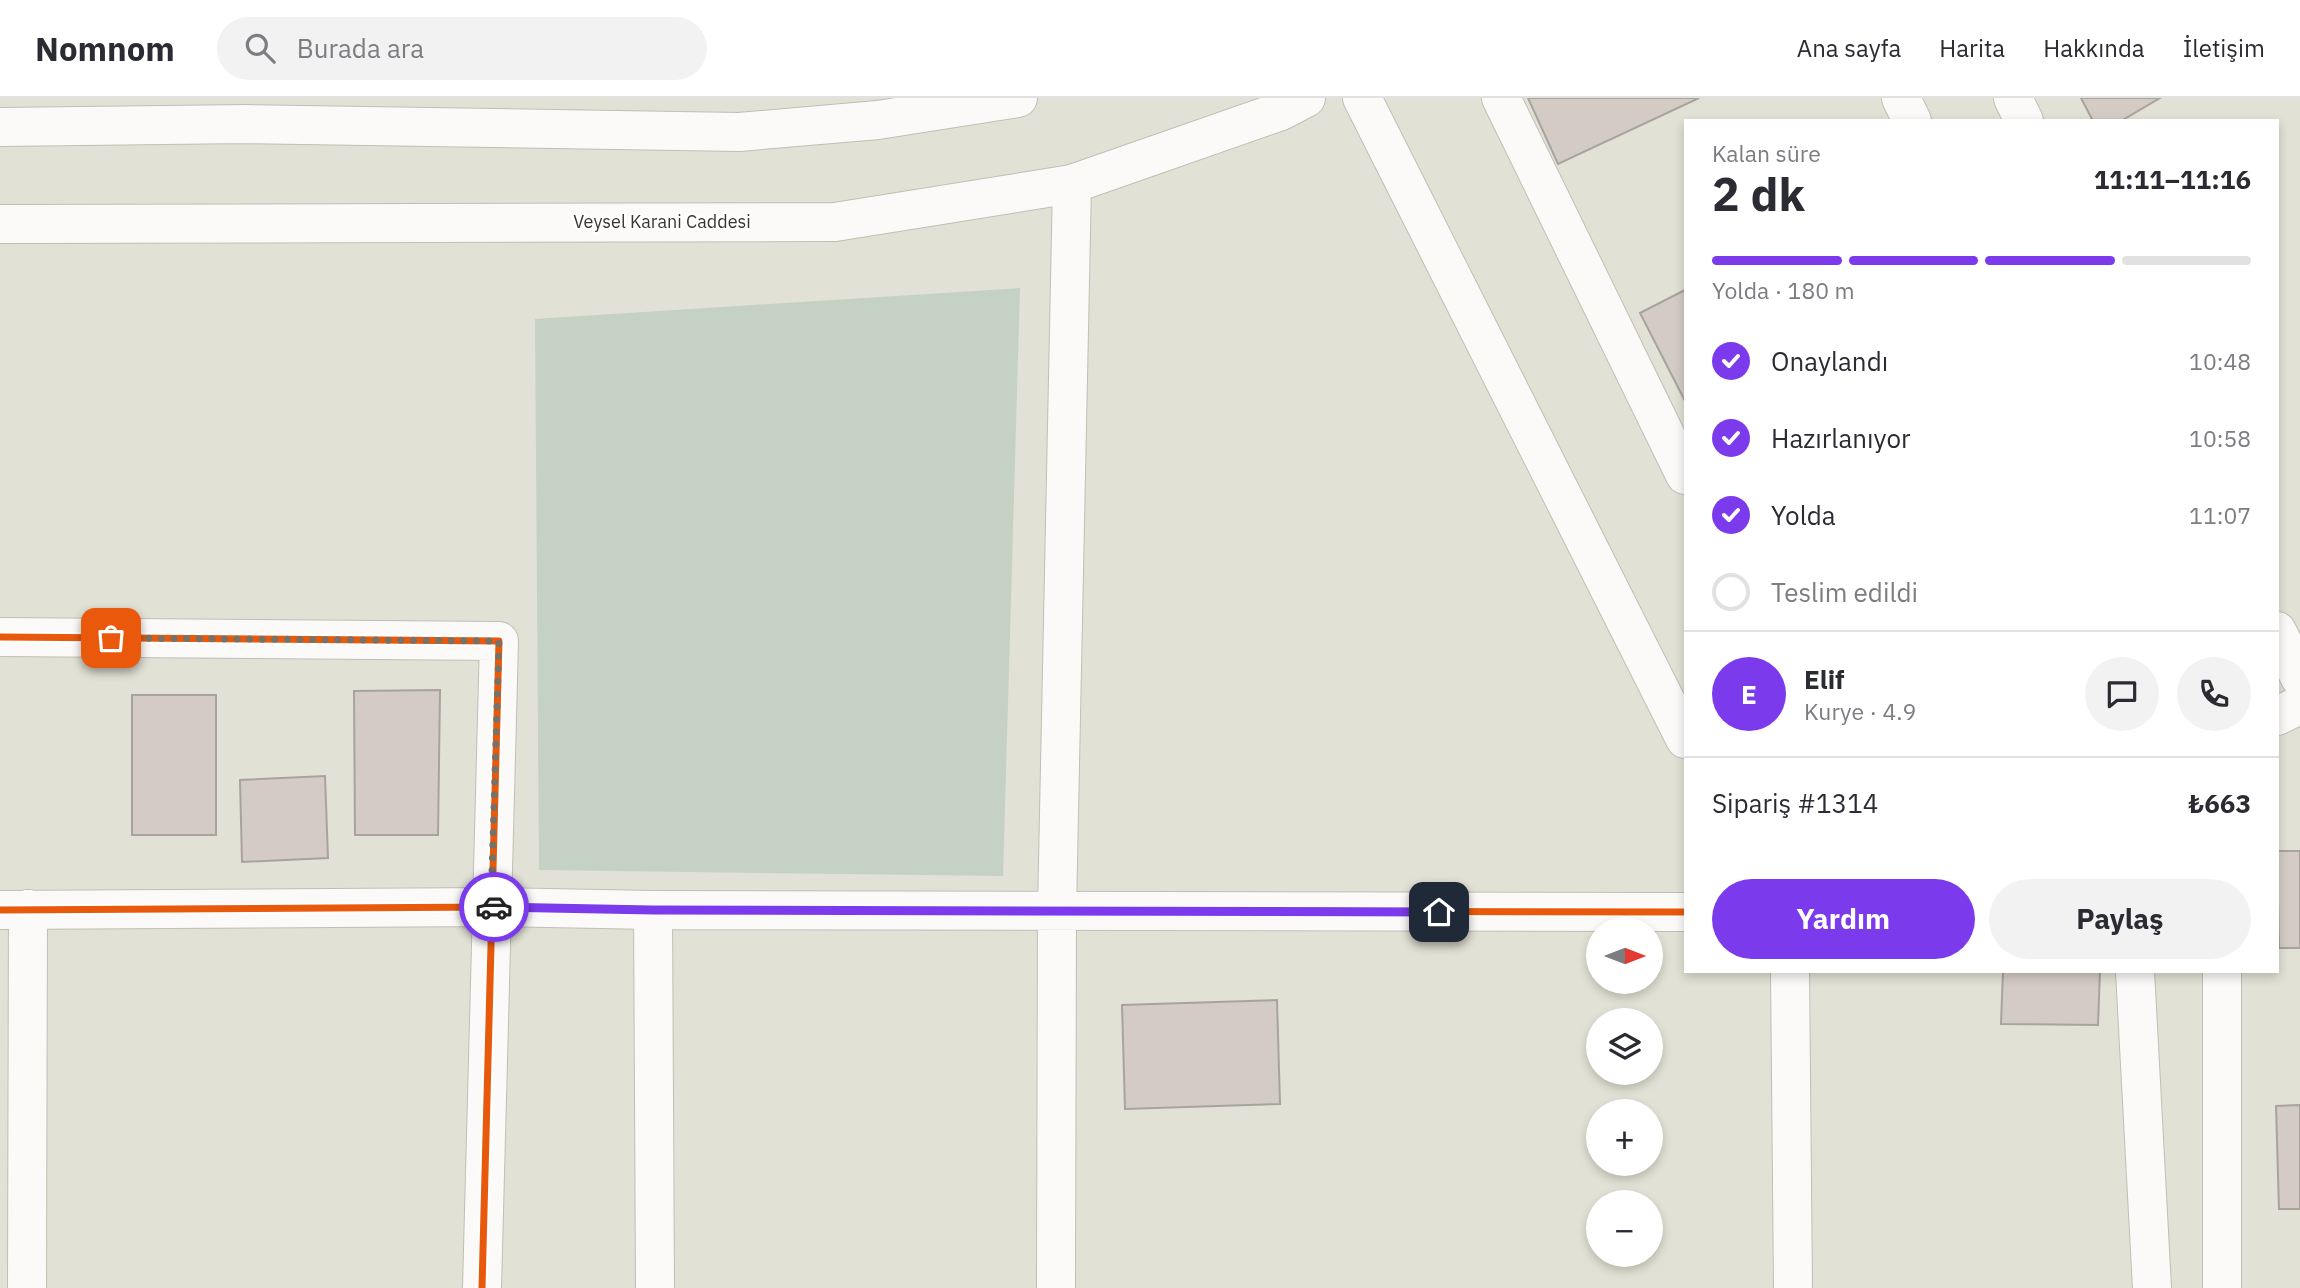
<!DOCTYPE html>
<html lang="tr">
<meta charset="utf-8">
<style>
:root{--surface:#fff;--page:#f2f2f3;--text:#2b2b33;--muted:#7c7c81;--line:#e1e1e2;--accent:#7c3aed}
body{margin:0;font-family:"IBM Plex Sans",sans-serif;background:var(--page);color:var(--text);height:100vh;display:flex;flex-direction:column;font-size:26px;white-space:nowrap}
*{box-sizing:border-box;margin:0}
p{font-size:23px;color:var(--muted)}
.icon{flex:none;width:38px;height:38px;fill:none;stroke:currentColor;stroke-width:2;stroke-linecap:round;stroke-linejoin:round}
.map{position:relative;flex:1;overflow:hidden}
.sheet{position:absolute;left:1684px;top:21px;width:595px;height:854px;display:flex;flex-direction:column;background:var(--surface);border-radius:0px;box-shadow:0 4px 10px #0003}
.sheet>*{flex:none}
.needle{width:46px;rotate:90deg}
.buttons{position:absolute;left:1586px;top:819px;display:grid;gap:14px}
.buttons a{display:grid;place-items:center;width:77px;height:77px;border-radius:50%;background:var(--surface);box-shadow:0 4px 10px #0003;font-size:35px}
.pin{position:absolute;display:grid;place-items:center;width:60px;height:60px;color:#fff;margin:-30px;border-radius:14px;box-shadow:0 4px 10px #0006}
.courier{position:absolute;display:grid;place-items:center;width:70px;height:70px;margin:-35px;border:5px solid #7c3aed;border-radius:50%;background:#fff;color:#222;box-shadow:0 2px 9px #0007}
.overview em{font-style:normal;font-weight:800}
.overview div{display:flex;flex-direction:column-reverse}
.overview{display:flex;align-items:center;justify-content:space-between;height:119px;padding:0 28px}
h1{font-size:46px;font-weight:800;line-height:52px}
.bar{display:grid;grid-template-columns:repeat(4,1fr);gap:10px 7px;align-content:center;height:84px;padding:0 28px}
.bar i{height:9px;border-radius:5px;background:var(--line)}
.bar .current{background:var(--accent)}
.bar p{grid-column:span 4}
.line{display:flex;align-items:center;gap:18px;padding:0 28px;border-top:2px solid var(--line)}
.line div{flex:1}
.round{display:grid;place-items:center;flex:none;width:74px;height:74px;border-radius:37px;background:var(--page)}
ol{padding:0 28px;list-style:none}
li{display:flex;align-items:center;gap:21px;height:77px}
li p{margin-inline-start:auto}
li .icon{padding:7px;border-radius:50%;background:var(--accent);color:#fff;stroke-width:4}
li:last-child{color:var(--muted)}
li i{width:38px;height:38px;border:4px solid var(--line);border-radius:50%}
.cta{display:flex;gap:14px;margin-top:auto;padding:14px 28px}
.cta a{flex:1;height:80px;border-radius:42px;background:var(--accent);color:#fff;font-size:28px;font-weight:800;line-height:80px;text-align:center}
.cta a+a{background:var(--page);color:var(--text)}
header{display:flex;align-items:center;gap:42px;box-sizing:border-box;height:98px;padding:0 35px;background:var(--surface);border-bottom:2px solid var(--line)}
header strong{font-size:33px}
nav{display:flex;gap:38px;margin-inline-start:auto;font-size:24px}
.search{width:490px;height:63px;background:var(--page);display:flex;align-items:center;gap:18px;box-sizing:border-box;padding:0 24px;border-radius:38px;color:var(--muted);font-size:26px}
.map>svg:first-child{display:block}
.green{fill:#c5d1c2}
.building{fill:#d4cbc5;stroke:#a8a39e;stroke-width:2}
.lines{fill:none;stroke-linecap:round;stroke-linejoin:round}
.minor-casing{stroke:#c0bfb6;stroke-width:40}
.major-casing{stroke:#c0bfb6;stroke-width:40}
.minor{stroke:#fbfaf9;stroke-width:38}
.major{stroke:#fbfaf9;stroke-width:38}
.cycleway-casing{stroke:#fff;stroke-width:11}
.cycleway{stroke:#e8590c;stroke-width:7}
.done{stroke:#747269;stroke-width:7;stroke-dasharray:0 12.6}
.route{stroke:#7c3aed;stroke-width:9}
.labels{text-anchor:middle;stroke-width:5;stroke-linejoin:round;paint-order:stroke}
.street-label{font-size:18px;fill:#38372f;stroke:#fff}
</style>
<header>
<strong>Nomnom</strong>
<div class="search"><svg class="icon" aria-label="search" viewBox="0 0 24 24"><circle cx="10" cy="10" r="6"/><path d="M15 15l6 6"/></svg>Burada ara</div>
<nav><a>Ana sayfa</a><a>Harita</a><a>Hakkında</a><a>İletişim</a></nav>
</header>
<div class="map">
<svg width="2300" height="1190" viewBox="0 0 2300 1190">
<rect width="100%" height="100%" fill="#e2e1d5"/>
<path class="green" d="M1020,190L1003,778L539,772L535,221Z"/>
<path class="building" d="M1528,0H1699L1558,66Z
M2081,0H2160L2121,23H2093Z
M1685,192V303L1640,215Z
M440,592L438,737H355L354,593Z
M132,597H216V737H132Z
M325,678L328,760L242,764L240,682Z
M2277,753H2300V850H2279Z
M2003,873H2100L2098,927L2001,926Z
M1277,902L1280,1006L1125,1011L1122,907Z
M2300,1007V1111H2279L2276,1008Z"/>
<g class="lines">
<g class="minor-casing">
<path id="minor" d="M1362,0L1685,641
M1501,0L1685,377
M1901,0L1912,23
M2013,0L2024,23
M2277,533L2300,580
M0,539L499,543L482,1190
M2277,618L2300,607
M0,812L491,809L653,812L1685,814
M653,812L655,1190
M1790,873L1793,1190
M2135,873L2152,1190
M2222,873V1190
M27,1190L28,811
M1056,1190L1057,813L1072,86"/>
</g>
<g class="major-casing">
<path id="major" d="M0,29L246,26L739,34L878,22L1018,0
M0,126L835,124L1072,86L1281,13L1306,0"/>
</g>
<use href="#minor" class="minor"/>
<use href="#major" class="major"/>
<g class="cycleway-casing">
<path id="cycleway" d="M0,539L499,543L482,1190
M0,812L491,809L653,812L1685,814"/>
</g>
<use href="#cycleway" class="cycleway"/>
</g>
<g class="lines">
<path class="done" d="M111,540L499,543L491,808L494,809"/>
<path class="route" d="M494,809L653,812L1439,814"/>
</g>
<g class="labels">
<g class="street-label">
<text x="662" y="130">Veysel Karani Caddesi</text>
</g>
</g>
</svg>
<div class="buttons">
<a><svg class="needle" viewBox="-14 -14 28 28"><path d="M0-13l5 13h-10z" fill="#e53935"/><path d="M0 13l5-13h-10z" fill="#7c7c81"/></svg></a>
<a><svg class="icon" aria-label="layers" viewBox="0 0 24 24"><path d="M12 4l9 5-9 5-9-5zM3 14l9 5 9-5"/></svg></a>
<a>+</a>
<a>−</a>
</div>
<div class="pin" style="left:111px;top:540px;background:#ea580c"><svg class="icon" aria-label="bag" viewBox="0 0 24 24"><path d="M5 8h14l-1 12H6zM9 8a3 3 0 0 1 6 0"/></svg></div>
<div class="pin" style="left:1439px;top:814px;background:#1f2937"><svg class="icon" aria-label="home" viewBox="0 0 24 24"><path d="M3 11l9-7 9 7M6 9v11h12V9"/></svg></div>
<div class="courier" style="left:494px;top:809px"><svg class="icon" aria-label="car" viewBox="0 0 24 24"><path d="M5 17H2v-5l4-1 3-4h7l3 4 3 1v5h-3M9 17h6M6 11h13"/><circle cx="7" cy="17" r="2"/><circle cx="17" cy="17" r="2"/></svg></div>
<section class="sheet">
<div class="overview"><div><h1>2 dk</h1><p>Kalan süre</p></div><em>11:11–11:16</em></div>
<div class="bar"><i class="current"></i><i class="current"></i><i class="current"></i><i></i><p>Yolda · 180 m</p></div>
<ol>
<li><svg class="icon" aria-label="check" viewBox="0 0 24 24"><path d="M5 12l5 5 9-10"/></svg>Onaylandı<p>10:48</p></li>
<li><svg class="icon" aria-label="check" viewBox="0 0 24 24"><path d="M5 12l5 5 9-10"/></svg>Hazırlanıyor<p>10:58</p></li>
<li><svg class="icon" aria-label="check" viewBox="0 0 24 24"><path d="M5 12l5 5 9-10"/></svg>Yolda<p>11:07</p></li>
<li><i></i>Teslim edildi</li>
</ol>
<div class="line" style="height:126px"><b class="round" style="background:var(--accent);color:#fff">E</b><div><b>Elif</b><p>Kurye · 4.9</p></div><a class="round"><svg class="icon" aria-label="chat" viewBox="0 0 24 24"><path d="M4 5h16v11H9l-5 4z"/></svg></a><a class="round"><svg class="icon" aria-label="phone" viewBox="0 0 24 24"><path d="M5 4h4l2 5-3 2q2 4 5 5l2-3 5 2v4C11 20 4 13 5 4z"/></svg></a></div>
<div class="line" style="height:91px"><div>Sipariş #1314</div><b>₺663</b></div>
<div class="cta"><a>Yardım</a><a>Paylaş</a></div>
</section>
</div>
